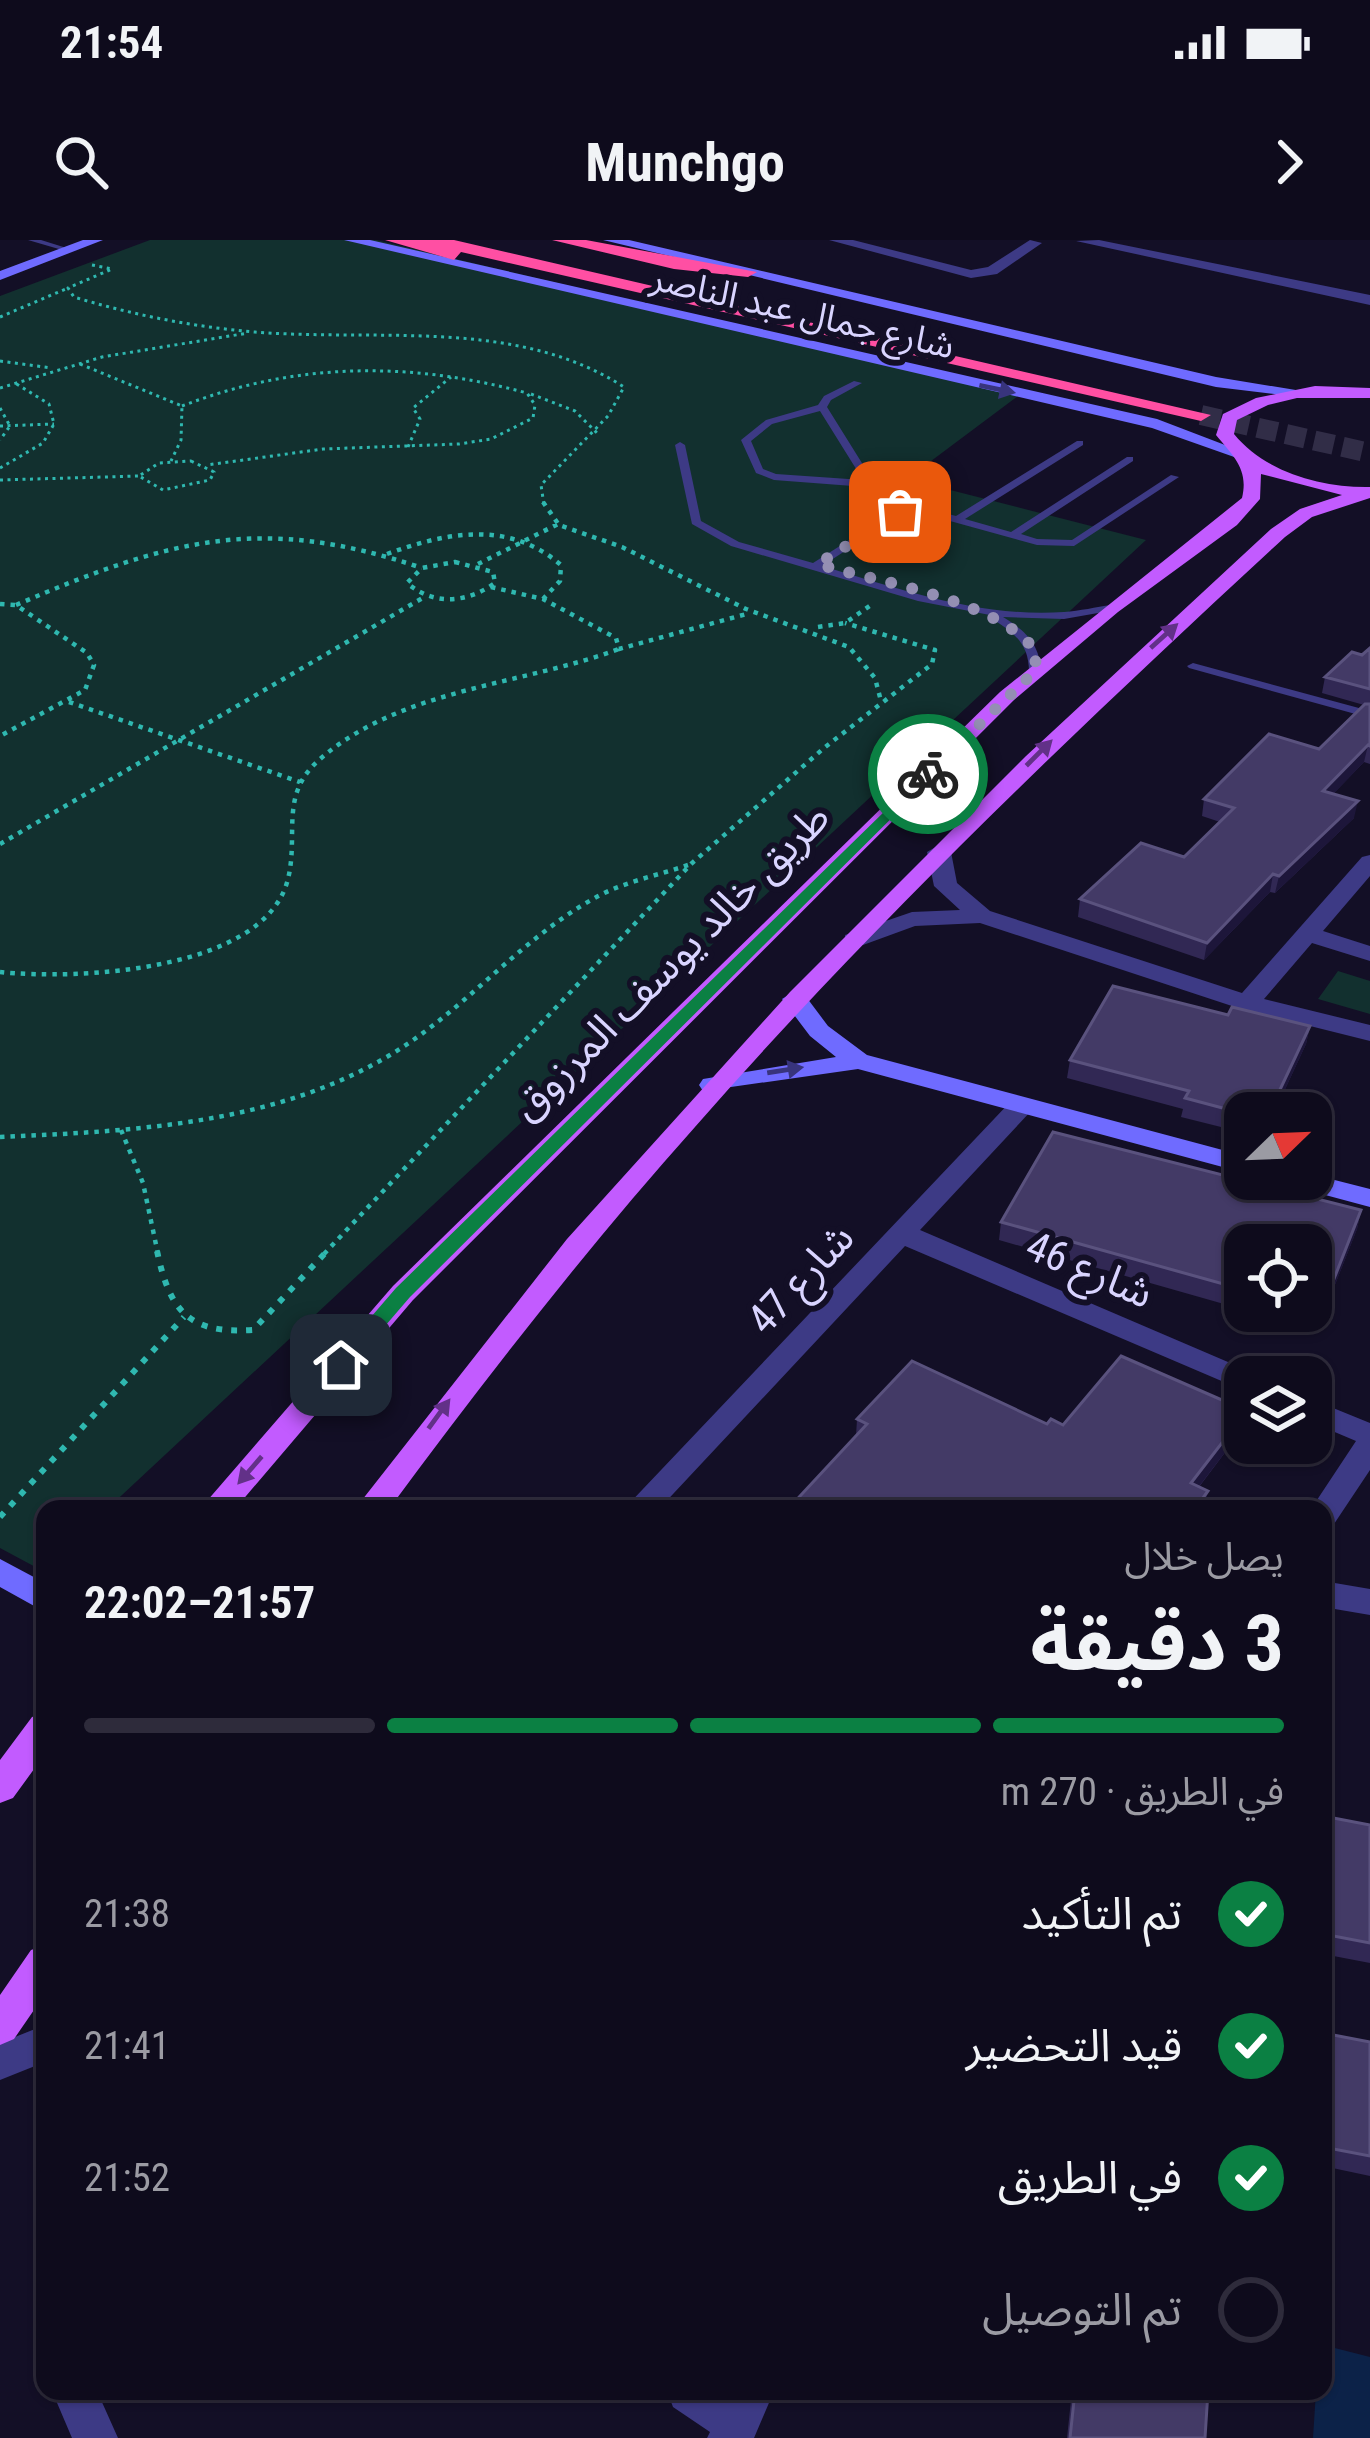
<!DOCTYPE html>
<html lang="ar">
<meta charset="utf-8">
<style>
:root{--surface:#0e0b1c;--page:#1c1929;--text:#f1f3f6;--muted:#9b9ba3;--line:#2e2b3b;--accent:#0b8043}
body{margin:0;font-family:"Roboto Condensed","Noto Sans Arabic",sans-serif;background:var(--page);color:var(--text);direction:rtl;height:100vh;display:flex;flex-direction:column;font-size:45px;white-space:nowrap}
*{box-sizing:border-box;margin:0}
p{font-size:39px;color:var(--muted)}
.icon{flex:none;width:66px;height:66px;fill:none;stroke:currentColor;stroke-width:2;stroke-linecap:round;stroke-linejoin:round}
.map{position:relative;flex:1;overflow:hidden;direction:ltr}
.side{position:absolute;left:36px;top:1260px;width:1296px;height:900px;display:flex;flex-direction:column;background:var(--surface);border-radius:24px;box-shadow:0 3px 9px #0004,0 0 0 3px var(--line);direction:rtl}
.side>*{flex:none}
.needle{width:78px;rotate:67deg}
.fabs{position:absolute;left:1224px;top:852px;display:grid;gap:24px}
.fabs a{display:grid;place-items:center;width:108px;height:108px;border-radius:24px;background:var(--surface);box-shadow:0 3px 9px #0004,0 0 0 3px var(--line);font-size:60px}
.pin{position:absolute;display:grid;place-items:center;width:102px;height:102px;color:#fff;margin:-51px;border-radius:24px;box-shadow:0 6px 18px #0006}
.courier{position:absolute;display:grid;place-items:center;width:120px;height:120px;margin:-60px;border:9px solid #0b8043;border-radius:50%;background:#fff;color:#222;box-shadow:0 3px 15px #0007}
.headline em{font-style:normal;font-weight:700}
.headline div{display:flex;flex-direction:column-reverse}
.headline{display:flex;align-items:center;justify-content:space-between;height:204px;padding:0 48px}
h1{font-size:78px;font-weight:700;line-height:90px}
.bar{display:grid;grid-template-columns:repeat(4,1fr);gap:18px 12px;align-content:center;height:144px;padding:0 48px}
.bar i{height:15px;border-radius:9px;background:var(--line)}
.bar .current{background:var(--accent)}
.bar p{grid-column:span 4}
ol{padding:0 48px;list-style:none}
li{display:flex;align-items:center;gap:36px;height:132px}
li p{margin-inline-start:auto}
li .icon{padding:12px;border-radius:50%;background:var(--accent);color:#fff;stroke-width:4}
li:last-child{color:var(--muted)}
li i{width:66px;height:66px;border:6px solid var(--line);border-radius:50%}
.status{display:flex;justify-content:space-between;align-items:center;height:84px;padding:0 60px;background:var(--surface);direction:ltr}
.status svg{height:33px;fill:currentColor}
header{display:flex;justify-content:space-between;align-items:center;height:156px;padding:0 48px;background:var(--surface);font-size:54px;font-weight:700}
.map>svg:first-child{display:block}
.green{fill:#12302f}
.water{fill:#0c2248}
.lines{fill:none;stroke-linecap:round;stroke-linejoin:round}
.highway-tunnel{stroke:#312d47;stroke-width:20;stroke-dasharray:20 9;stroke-linecap:butt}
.path-far2{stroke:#2fb8b0;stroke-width:3;stroke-dasharray:3 4.5;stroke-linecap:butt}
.path-far1{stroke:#2fb8b0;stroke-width:4.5;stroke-dasharray:4.5 6;stroke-linecap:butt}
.path{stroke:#2fb8b0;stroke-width:6;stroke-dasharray:6 9;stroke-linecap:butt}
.lane{fill:#3d3a85;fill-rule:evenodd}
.street{fill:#3d3a85;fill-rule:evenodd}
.secondary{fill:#6f6bff;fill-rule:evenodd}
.primary{fill:#c25bff;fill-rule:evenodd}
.highway{fill:#ff4fa3;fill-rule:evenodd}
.wall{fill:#312854}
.shaded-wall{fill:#1d163a}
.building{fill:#433a66;stroke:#5a527e;stroke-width:3}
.oneway{fill:#38347d}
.oneway2{fill:#623188}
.route{fill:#0b8043}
.done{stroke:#948fb3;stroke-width:12;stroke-dasharray:0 21.6}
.labels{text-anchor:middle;stroke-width:12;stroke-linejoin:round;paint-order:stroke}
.far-street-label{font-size:36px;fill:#d9d4ff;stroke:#130f26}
.street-label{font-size:42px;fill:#d9d4ff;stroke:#130f26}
</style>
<div class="status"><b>21:54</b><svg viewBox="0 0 49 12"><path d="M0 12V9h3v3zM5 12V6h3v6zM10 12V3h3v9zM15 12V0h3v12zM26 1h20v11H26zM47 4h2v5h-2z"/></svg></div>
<header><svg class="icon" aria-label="forward" viewBox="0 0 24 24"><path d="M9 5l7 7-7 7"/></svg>Munchgo<svg class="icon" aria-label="search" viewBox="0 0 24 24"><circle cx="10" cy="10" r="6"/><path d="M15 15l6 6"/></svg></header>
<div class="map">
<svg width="1370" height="2198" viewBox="0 0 1370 2198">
<rect width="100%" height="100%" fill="#130f26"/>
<path class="green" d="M150,0H376L1022,153L907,239L1146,300L107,1269H45L41,1330L0,1308V56Z
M1338,731L1370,741V774L1318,759Z"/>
<path class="water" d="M1323,2105L1370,2117V2198H1313L1316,2151H1323Z"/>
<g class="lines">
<path class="highway-tunnel" d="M1201,175L1370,213"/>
<path class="path-far2" d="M92,25L112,29L68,48L74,57C133,75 194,87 255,92C378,102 515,77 624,147L608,176L541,245L544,265
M0,77L68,48
M0,121L52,128
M80,124L182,166L181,200L171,221
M0,148L102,117L248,93
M531,154L575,171L597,193
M182,166C296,122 409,121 527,153L535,165L533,178L491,199L459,204L323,209L207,225
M0,168L10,186L0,200
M0,186L54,184
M408,207L420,179L413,168L451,137
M191,221L214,232L210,240L163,250L139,236L159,223Z
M0,228L43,203L54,184L49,164L15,143
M0,240L139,236"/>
<path class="path-far1" d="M543,262L559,285L622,307L746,369L849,407L875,438L881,461
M387,314C447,292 509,280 561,325L560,341L543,359
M455,322L493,332L495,343C467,363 434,366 407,343L422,328Z
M478,324L558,284
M491,347L543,359L616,398L619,409L750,373
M0,364L16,365L87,413L94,425L85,450L0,496
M16,365C168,300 260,273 422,328
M818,387L845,383L871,365
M69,462L300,542
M0,604L426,356
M0,732C76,740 265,732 288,639C299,594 279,555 319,520C399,449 522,445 619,409
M121,890L143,943L158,1014
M0,897C133,891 273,885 390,815C464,771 518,701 593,659C622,642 656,636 688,625
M324,1014L691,624L824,508L932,424L935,410L845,383"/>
<path class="path" d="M157,1011C170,1072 189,1094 253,1090L327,1011
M0,1277L184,1077"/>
<path class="lane" d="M28,0H41L73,10L69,12Z
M854,141L862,143L831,160L827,167L880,252L892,261L911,259L925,268L956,276L1077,201H1083V205L965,279L1011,292L1127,217H1133V221L1021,294L1037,299L1072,300L1171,235L1179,237L1074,306L1037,305L921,273L905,272L822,326C900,349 981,378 1064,372C1080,371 1096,367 1111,365L1116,368L1115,370L1064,379L1003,377C1026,391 1040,404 1041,432L1035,435L1029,432C1029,405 1016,394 994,380L995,376L918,361L731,306L692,284L675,205L680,202L685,205L701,281L739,302L813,323L895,271L872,256L866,247L774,240L756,233L741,200L766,180L818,165L824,156ZM820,171L863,240L776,234L763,229L751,201L772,184Z
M1193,423L1370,471V478L1189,428L1187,426Z"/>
<path class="street" d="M829,0H853L971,30L988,27L1030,0L1042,3L997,34L971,38Z
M1099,0L1370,55V65L1076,1Z
M939,605L951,612L957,643L990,671L1242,753L1362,617L1370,615V636L1323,691L1370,706V721L1312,703L1264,759L1370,785V801L1238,768L980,683L915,686L863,705H845V695L912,672L960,670L934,646L927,612Z
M1022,857L1035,865L1031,871L920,990L1256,1134L1258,1137H1245V1151L905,1006L659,1269H624L1013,859Z
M1311,1159L1370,1183V1230L1334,1284L1323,1288V1269H1311L1356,1201L1311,1182Z
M1323,1341L1370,1349V1375L1323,1367Z
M45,1785V1822L0,1840V1803Z
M52,2151H97L118,2198H72Z
M667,2151H774L754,2198H707L710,2192L673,2167Z"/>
<path class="secondary" d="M83,0H103L0,40V31Z
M344,0H370L1157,179L1246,213L1237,218L1152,188Z
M603,0H629L1216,137L1308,152L1300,157L1216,147Z
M795,751L804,754L828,786L867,815L1245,916V933L858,829L703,851L699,845L703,839L836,817L810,796L782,759Z
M1311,934L1370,949V967L1288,945L1284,939H1311Z
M0,1319L45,1343V1372L0,1347Z"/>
<path class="primary" d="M1315,146L1370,148V158H1297L1268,165L1237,180L1234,194C1266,233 1323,248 1370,247V258L1312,277L1285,297C1080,486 878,678 695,887C586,1009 486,1138 389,1269H355L567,999L790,752L1026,516L1271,289L1300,269L1342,255L1261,234L1260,259L1237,285L1118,372L1014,460L413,1060L235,1269H200L393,1046L1000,452L1242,258C1249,229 1233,216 1216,195L1223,174L1256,158Z
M45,1473V1514L13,1558L0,1563V1520L32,1477Z
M45,1705V1754L14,1799L0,1805V1755L31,1710Z"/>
<path class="highway" d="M385,0H454L1211,175L1201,181L461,12L454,20Z
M552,0H586L757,32L748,37L674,29Z"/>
</g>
<path class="wall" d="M1370,408V524L1364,522L1333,554L1354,578L1275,653L1270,652L1204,720L1078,677L1080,659L1184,617L1220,582L1202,576L1204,559L1319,509L1364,465L1322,453L1325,437L1362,415Z
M1228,775L1310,786L1306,804L1274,873H1245V893L1181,877L1183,869L1067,838L1070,820Z
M1361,970L1357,989L1317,1090L1248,1071H1311V1005H1245V1070L999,1000L1001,982Z
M857,1179L1047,1184L1242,1190L1199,1247L1208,1251L1204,1269H788L856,1196Z
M1323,1576L1370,1585V1723L1323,1714Z
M1323,1793L1370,1802V1936L1323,1926Z
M1072,2151H1208L1205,2198H1067Z"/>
<path class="shaded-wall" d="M1368,505L1364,522L1320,568L1323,551Z
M1358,561L1354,578L1275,653L1279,636Z
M1273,634L1270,652L1204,720L1207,703Z
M1310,786L1306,804L1274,873H1269Z
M1361,970L1357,989L1317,1090L1321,1072Z
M1245,1173L1242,1190L1187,1262L1191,1243Z
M1208,1251L1204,1269H1195Z"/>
<path class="building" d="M1370,408V449L1325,437L1352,412L1362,415Z
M1365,464H1370V506L1368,505L1323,551L1358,561L1279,636L1273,634L1207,703L1080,659L1141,603L1184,617L1234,568L1204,559L1269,494L1319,509Z
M1113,746L1228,775L1232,767L1310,786L1269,873L1245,874L1185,858L1189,851L1070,820Z
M1053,892L1361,970L1321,1072L1311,1069V1005H1245V1050L1001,982Z
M1121,1116L1245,1170V1173L1191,1243L1208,1251L1195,1269H788L867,1184L857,1179L912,1121L1047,1184L1051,1179L1063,1185Z
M1323,1576L1370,1585V1703L1323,1694Z
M1323,1793L1370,1802V1916L1323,1907Z
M1075,2151H1208L1205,2198H1070Z"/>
<defs><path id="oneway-solid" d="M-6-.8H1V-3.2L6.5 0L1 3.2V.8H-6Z" transform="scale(3)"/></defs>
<g class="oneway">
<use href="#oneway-solid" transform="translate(997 149) rotate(12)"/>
<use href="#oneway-solid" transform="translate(785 830) rotate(-9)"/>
</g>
<g class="oneway2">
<use href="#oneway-solid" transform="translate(1164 396) rotate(-42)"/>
<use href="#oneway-solid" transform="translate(1039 513) rotate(-45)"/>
<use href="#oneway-solid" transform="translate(439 1174) rotate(-54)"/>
<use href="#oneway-solid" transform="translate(250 1230) rotate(131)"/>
</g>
<path class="route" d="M928,529L933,537L410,1057L348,1129H334V1120L396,1048Z"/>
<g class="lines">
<path class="done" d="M900,272L818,324C881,343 995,359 1036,411L1035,431L928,534"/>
</g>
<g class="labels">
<g class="far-street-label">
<text transform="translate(803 71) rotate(13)" y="13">شارع جمال عبد الناصر</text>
</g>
<g class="street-label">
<text transform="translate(670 721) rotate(-45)" y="15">طريق خالد يوسف المرزوق</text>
<text transform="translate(1090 1029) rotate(23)" y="15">شارع 46</text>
<text transform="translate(800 1038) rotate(-47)" y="15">شارع 47</text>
</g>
</g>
</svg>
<div class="fabs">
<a><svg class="needle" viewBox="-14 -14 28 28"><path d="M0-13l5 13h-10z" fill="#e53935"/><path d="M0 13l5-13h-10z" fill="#9b9ba3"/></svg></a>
<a><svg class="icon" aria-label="locate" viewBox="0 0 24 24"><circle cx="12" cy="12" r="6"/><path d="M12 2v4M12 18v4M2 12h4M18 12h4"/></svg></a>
<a><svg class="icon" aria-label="layers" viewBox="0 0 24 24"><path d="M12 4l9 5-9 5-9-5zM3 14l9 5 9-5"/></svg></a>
</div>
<div class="pin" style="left:900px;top:272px;background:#ea580c"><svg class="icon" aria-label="bag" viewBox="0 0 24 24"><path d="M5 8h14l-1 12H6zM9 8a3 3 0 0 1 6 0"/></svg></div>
<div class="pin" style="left:341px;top:1125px;background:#1f2937"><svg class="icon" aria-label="home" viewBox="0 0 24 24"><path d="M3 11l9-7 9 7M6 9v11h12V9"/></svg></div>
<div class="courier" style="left:928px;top:534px"><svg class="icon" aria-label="bike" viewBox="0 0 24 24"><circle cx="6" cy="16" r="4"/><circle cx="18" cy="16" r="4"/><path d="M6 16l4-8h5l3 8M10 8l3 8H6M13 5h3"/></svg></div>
<section class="side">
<div class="headline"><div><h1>3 دقيقة</h1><p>يصل خلال</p></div><em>21:57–22:02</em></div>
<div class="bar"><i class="current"></i><i class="current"></i><i class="current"></i><i></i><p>في الطريق · 270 m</p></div>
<ol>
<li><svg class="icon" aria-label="check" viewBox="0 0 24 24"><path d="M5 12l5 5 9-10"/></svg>تم التأكيد<p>21:38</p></li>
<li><svg class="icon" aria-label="check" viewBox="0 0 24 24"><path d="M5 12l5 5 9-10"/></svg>قيد التحضير<p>21:41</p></li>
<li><svg class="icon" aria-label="check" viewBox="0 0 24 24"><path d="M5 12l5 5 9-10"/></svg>في الطريق<p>21:52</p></li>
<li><i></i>تم التوصيل</li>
</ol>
</section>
</div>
